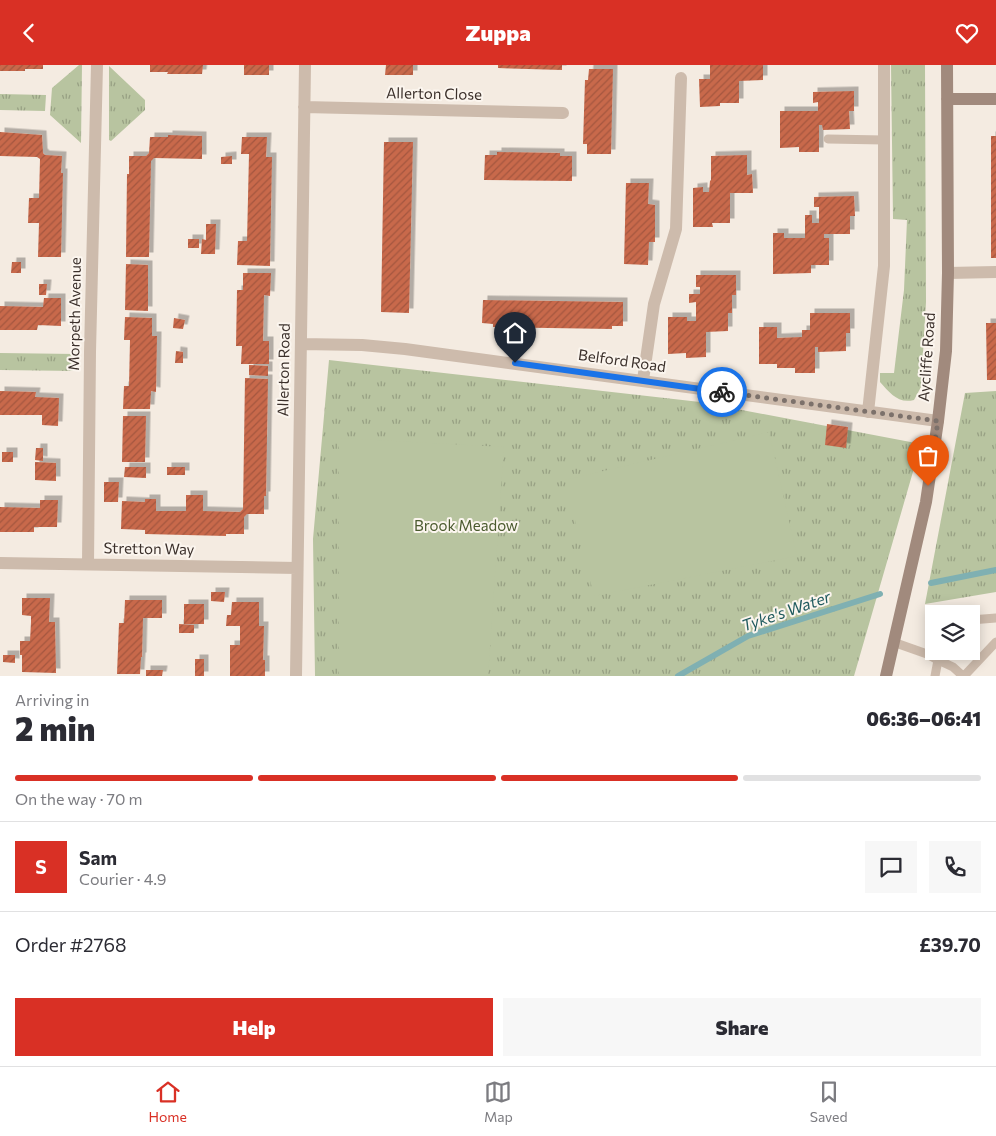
<!DOCTYPE html>
<meta charset="utf-8">
<style>
:root{--surface:#fff;--page:#f7f7f7;--text:#2b2b33;--muted:#7c7c81;--line:#e1e1e2;--accent:#d93025}
body{margin:0;font-family:Commissioner,sans-serif;background:var(--page);color:var(--text);height:100vh;display:flex;flex-direction:column;font-size:19px;white-space:nowrap}
*{box-sizing:border-box;margin:0}
p{font-size:16px;color:var(--muted)}
.icon{flex:none;width:28px;height:28px;fill:none;stroke:currentColor;stroke-width:2;stroke-linecap:round;stroke-linejoin:round}
.map{position:relative;height:611px;overflow:hidden}
.side{display:flex;flex-direction:column;background:var(--surface);flex:1}
.side>*{flex:none}
.controls{position:absolute;left:925px;top:540px;display:grid;gap:10px}
.controls a{display:grid;place-items:center;width:55px;height:55px;border-radius:0px;background:var(--surface);box-shadow:0 2px 12px #0003;font-size:25px}
.pin{position:absolute;display:grid;place-items:center;width:42px;height:42px;color:#fff;margin:-51px -21px;border-radius:50% 50% 50% 0;rotate:-45deg;box-shadow:0 0 5px #0007}
.pin .icon{rotate:45deg}
.courier{position:absolute;display:grid;place-items:center;width:50px;height:50px;margin:-25px;border:4px solid #1a73e8;border-radius:50%;background:#fff;color:#222;box-shadow:0 1px 6px #0007}
.overview em{font-style:normal;font-weight:800}
.overview div{display:flex;flex-direction:column-reverse}
.overview{display:flex;align-items:center;justify-content:space-between;height:85px;padding:0 15px}
h1{font-size:32px;font-weight:800;line-height:38px}
.bar{display:grid;grid-template-columns:repeat(4,1fr);gap:8px 5px;align-content:center;height:60px;padding:0 15px}
.bar i{height:6px;border-radius:4px;background:var(--line)}
.bar .active{background:var(--accent)}
.bar p{grid-column:span 4}
.line{display:flex;align-items:center;gap:12px;padding:0 15px;border-top:1px solid var(--line)}
.line div{flex:1}
.round{display:grid;place-items:center;flex:none;width:52px;height:52px;border-radius:0px;background:var(--page)}
.button{display:flex;gap:10px;margin-top:auto;padding:10px 15px}
.button a{flex:1;height:58px;border-radius:0px;background:var(--accent);color:#fff;font-size:20px;font-weight:800;line-height:58px;text-align:center}
.button a+a{background:var(--page);color:var(--text)}
header{display:flex;justify-content:space-between;align-items:center;height:65px;padding:0 15px;background:var(--accent);color:#fff;font-size:22px;font-weight:800}
.dock{display:flex;justify-content:space-around;align-items:center;height:70px;border-top:1px solid var(--line);background:var(--surface);font-size:14px;color:var(--muted)}
.dock a{display:grid;justify-items:center;gap:2px}
.dock .active{color:var(--accent)}
.map>svg:first-child{display:block}
.grass{fill:url(#grass-tufts)}
.pitch{fill:#b8c4a0}
.lines{fill:none;stroke-linecap:round;stroke-linejoin:round}
.stream{stroke:#7fb0b2;stroke-width:6}
.building{fill:url(#building-hatch);filter:url(#shadow)}
.lane{stroke:#cdbbac;stroke-width:9}
.street{stroke:#cdbbac;stroke-width:12}
.secondary{stroke:#a18a7d;stroke-width:12}
.done{stroke:#7c716b;stroke-width:5;stroke-dasharray:0 9}
.route{stroke:#1a73e8;stroke-width:6}
.labels{text-anchor:middle;stroke-width:4;stroke-linejoin:round;paint-order:stroke}
.street-label{font-size:15px;fill:#3b302b;stroke:#fbf5ee}
.park-label{font-size:15px;fill:#4a5a2e;stroke:#fbf5ee}
.water-label{font-size:16px;font-style:italic;fill:#1f5a5e;stroke:#fbf5ee}
</style>
<header><svg class="icon" aria-label="back" viewBox="0 0 24 24"><path d="M15 5l-7 7 7 7"/></svg>Zuppa<svg class="icon" aria-label="heart" viewBox="0 0 24 24"><path d="M12 20l-8-8c-3-5 5-10 8-4 3-6 11-1 8 4z"/></svg></header>
<div class="map">
<svg width="996" height="611" viewBox="0 0 996 611">
<defs>
<pattern id="grass-tufts" width="24" height="20" patternUnits="userSpaceOnUse" patternTransform="scale(1.25)"><rect width="24" height="20" fill="#b8c4a0"/><path d="M3 7l-1-3M5 7V3M7 7l1-3M15 17l-1-3M17 17v-4M19 17l1-3" fill="none" stroke="#97a083"/></pattern>
<pattern id="building-hatch" width="6" height="6" patternUnits="userSpaceOnUse" patternTransform="scale(1.25)"><rect width="6" height="6" fill="#c8694b"/><path d="M-1 1l2-2M0 6l6-6M5 7l2-2" fill="none" stroke="#a4573f"/></pattern>
<filter id="shadow"><feDropShadow dx="4.5" dy="-4.5" stdDeviation="0" flood-color="#0004"/></filter>
</defs>
<rect width="100%" height="100%" fill="#f4ebe1"/>
<path class="grass" d="M79,0H82L81,78L50,50L52,23Z
M891,0H925L926,237L921,322L914,335C898,339 890,328 880,317V308H894L904,225L907,155L893,154Z
M109,1L145,35V45L111,76L109,75Z
M0,29L46,30L45,46L0,45Z
M0,288L76,289V306L0,305Z
M329,295L700,337L921,379L854,611H315L313,474Z
M996,326V527L925,539L965,328Z"/>
<path class="pitch" d="M769,367L797,491L594,531L565,415Z
M339,373L504,382L488,611H339Z"/>
<g class="lines">
<path class="stream" d="M931,518L996,505
M678,611L748,571L880,529"/>
</g>
<path class="building" d="M0,0H43V4H25V6H0Z
M150,0H203L202,9H167L168,7H150Z
M244,0H269V10H244Z
M386,0H413V10H385Z
M498,0H562V5L498,3Z
M710,0H763V15L739,16V38H720V41L700,42L699,14H710Z
M589,4H613L611,89H587V79H583L585,15H588Z
M854,26V46H849L850,64L823,65L822,60H819V87H799V82L780,83V46H818V37L813,38V27Z
M0,67L42,70L43,88L45,90L62,91L61,108H63L61,192H38L39,158H28L29,133H39L40,94L37,92L0,91Z
M168,70L202,71V94L154,93L151,96L149,192H126L127,109H129V91H146L149,88L150,72H168Z
M991,71H996V193H991Z
M242,72H267L266,92H272L270,201L237,200L238,176H247L249,89H241Z
M384,77H413L409,248L381,247Z
M497,87L560,88V91H572V116L484,115L485,90H497Z
M747,90V110L752,109L753,128H730V158H712L713,162H693V123L703,122V127H709L710,116L711,115V91Z
M232,91V99H221V92Z
M626,118H649L648,139L655,140V177H649L648,200L624,199Z
M854,131L855,151H850V169H824V173H829V200H811V208L773,209V168H784V173H805V150H812V158H819V142H814V132Z
M206,159H216L215,189H201L202,174L206,175Z
M188,174H199V183H188Z
M12,197H21V208H11Z
M126,199L148,200V246L125,245Z
M243,208H271L270,231L264,230L263,276H269V299H241L242,281H236L237,225H243Z
M696,210H736V230H732V248H728V266L706,267V292L686,293V288L668,289V252H687V256H696V237L689,238V229H700V222H696Z
M39,219H47L46,230H39Z
M44,233H61V261L38,260L37,265H0V241L43,242Z
M483,235L623,237V261H612V264L493,262V259L482,258Z
M810,248H850V268H846V286L818,287V282H815V308H795V303H777V299H759V262H777V273L802,272V265H810Z
M125,252L152,253V271H157L156,327L151,326L150,344H123L124,321H129L130,275H124Z
M174,253L185,255L183,264L173,263Z
M986,258H996V315H987Z
M176,286L183,287V298H175Z
M249,300L268,301V311L249,310Z
M245,313L268,314L266,431H264V449H247L244,452V469H226V471L145,469V465L121,464L122,436L145,437V434H156V446H186V430H203V446L240,447L243,444Z
M0,326L36,327L35,332L59,333L58,361L42,360V350H0Z
M123,351H146L145,397H122Z
M827,359L848,362L846,383L825,380Z
M36,383H43V396L35,395Z
M2,387H13V397H2Z
M35,397L56,398V416L35,415Z
M125,402H146V413L124,412Z
M167,402H185V410H167Z
M104,417H119L118,437H104Z
M40,435H58L57,462H34V467H0V442L40,443Z
M211,527H225L224,537L211,536Z
M22,533H50L49,557H55L56,608L22,607V590H20V576H30L31,557V551L22,550Z
M125,535H162V553H143L142,592H141L140,609H117L119,558H124Z
M232,537H259V561H264L263,595H265V611H230V580H240V561H226L227,550H231Z
M184,539H204V559H184Z
M179,559L194,560V568H179Z
M3,590H15V598L3,597Z
M195,594H204V611H195Z
M146,605H163L162,611H146Z"/>
<g class="lines">
<path class="lane" d="M828,74L884,75
M971,555L996,553
M893,577L927,589L938,595L935,611
M938,595L953,602L963,611
M964,611L996,577"/>
<path class="street" d="M304,42L563,48
M948,208L996,207
M301,279L362,280L405,284L938,356
M643,315L654,239L676,164L681,13
M868,347L884,201V0
M0,498L297,503
M88,499L90,287L97,0
M296,611L305,0"/>
<path class="secondary" d="M947,34H996
M886,611L926,437L938,356L946,286L948,208L947,0"/>
</g>
<g class="lines">
<path class="done" d="M722,327L938,356L928,421"/>
<path class="route" d="M515,298L722,327"/>
</g>
<g class="labels">
<g class="street-label">
<text transform="translate(434 29) rotate(1)" y="5">Allerton Close</text>
<text transform="translate(75 249) rotate(-89)" y="5">Morpeth Avenue</text>
<text transform="translate(927 292) rotate(-86)" y="5">Aycliffe Road</text>
<text transform="translate(622 296) rotate(8)" y="5">Belford Road</text>
<text transform="translate(284 305) rotate(-89)" y="5">Allerton Road</text>
<text transform="translate(149 484) rotate(1)" y="5">Stretton Way</text>
</g>
<g class="park-label">
<text x="466" y="466">Brook Meadow</text>
</g>
<g class="water-label">
<text transform="translate(786 546) rotate(-19)" y="6">Tyke's Water</text>
</g>
</g>
</svg>
<div class="controls">
<a><svg class="icon" aria-label="layers" viewBox="0 0 24 24"><path d="M12 4l9 5-9 5-9-5zM3 14l9 5 9-5"/></svg></a>
</div>
<div class="pin" style="left:928px;top:421px;background:#ea580c"><svg class="icon" aria-label="bag" viewBox="0 0 24 24"><path d="M5 8h14l-1 12H6zM9 8a3 3 0 0 1 6 0"/></svg></div>
<div class="pin" style="left:515px;top:298px;background:#1f2937"><svg class="icon" aria-label="home" viewBox="0 0 24 24"><path d="M3 11l9-7 9 7M6 9v11h12V9"/></svg></div>
<div class="courier" style="left:722px;top:327px"><svg class="icon" aria-label="bike" viewBox="0 0 24 24"><circle cx="6" cy="16" r="4"/><circle cx="18" cy="16" r="4"/><path d="M6 16l4-8h5l3 8M10 8l3 8H6M13 5h3"/></svg></div>
</div>
<section class="side">
<div class="overview"><div><h1>2 min</h1><p>Arriving in</p></div><em>06:36–06:41</em></div>
<div class="bar"><i class="active"></i><i class="active"></i><i class="active"></i><i></i><p>On the way · 70 m</p></div>
<div class="line" style="height:90px"><b class="round" style="background:var(--accent);color:#fff">S</b><div><b>Sam</b><p>Courier · 4.9</p></div><a class="round"><svg class="icon" aria-label="chat" viewBox="0 0 24 24"><path d="M4 5h16v11H9l-5 4z"/></svg></a><a class="round"><svg class="icon" aria-label="phone" viewBox="0 0 24 24"><path d="M5 4h4l2 5-3 2q2 4 5 5l2-3 5 2v4C11 20 4 13 5 4z"/></svg></a></div>
<div class="line" style="height:65px"><div>Order #2768</div><b>£39.70</b></div>
<div class="button"><a>Help</a><a>Share</a></div>
</section>
<nav class="dock">
<a class="active"><svg class="icon" aria-label="home" viewBox="0 0 24 24"><path d="M3 11l9-7 9 7M6 9v11h12V9"/></svg>Home</a>
<a><svg class="icon" aria-label="map" viewBox="0 0 24 24"><path d="M3 6l6-2 6 2 6-2v14l-6 2-6-2-6 2zM9 4v14M15 6v14"/></svg>Map</a>
<a><svg class="icon" aria-label="saved" viewBox="0 0 24 24"><path d="M7 4h10v16l-5-4-5 4z"/></svg>Saved</a>
</nav>
